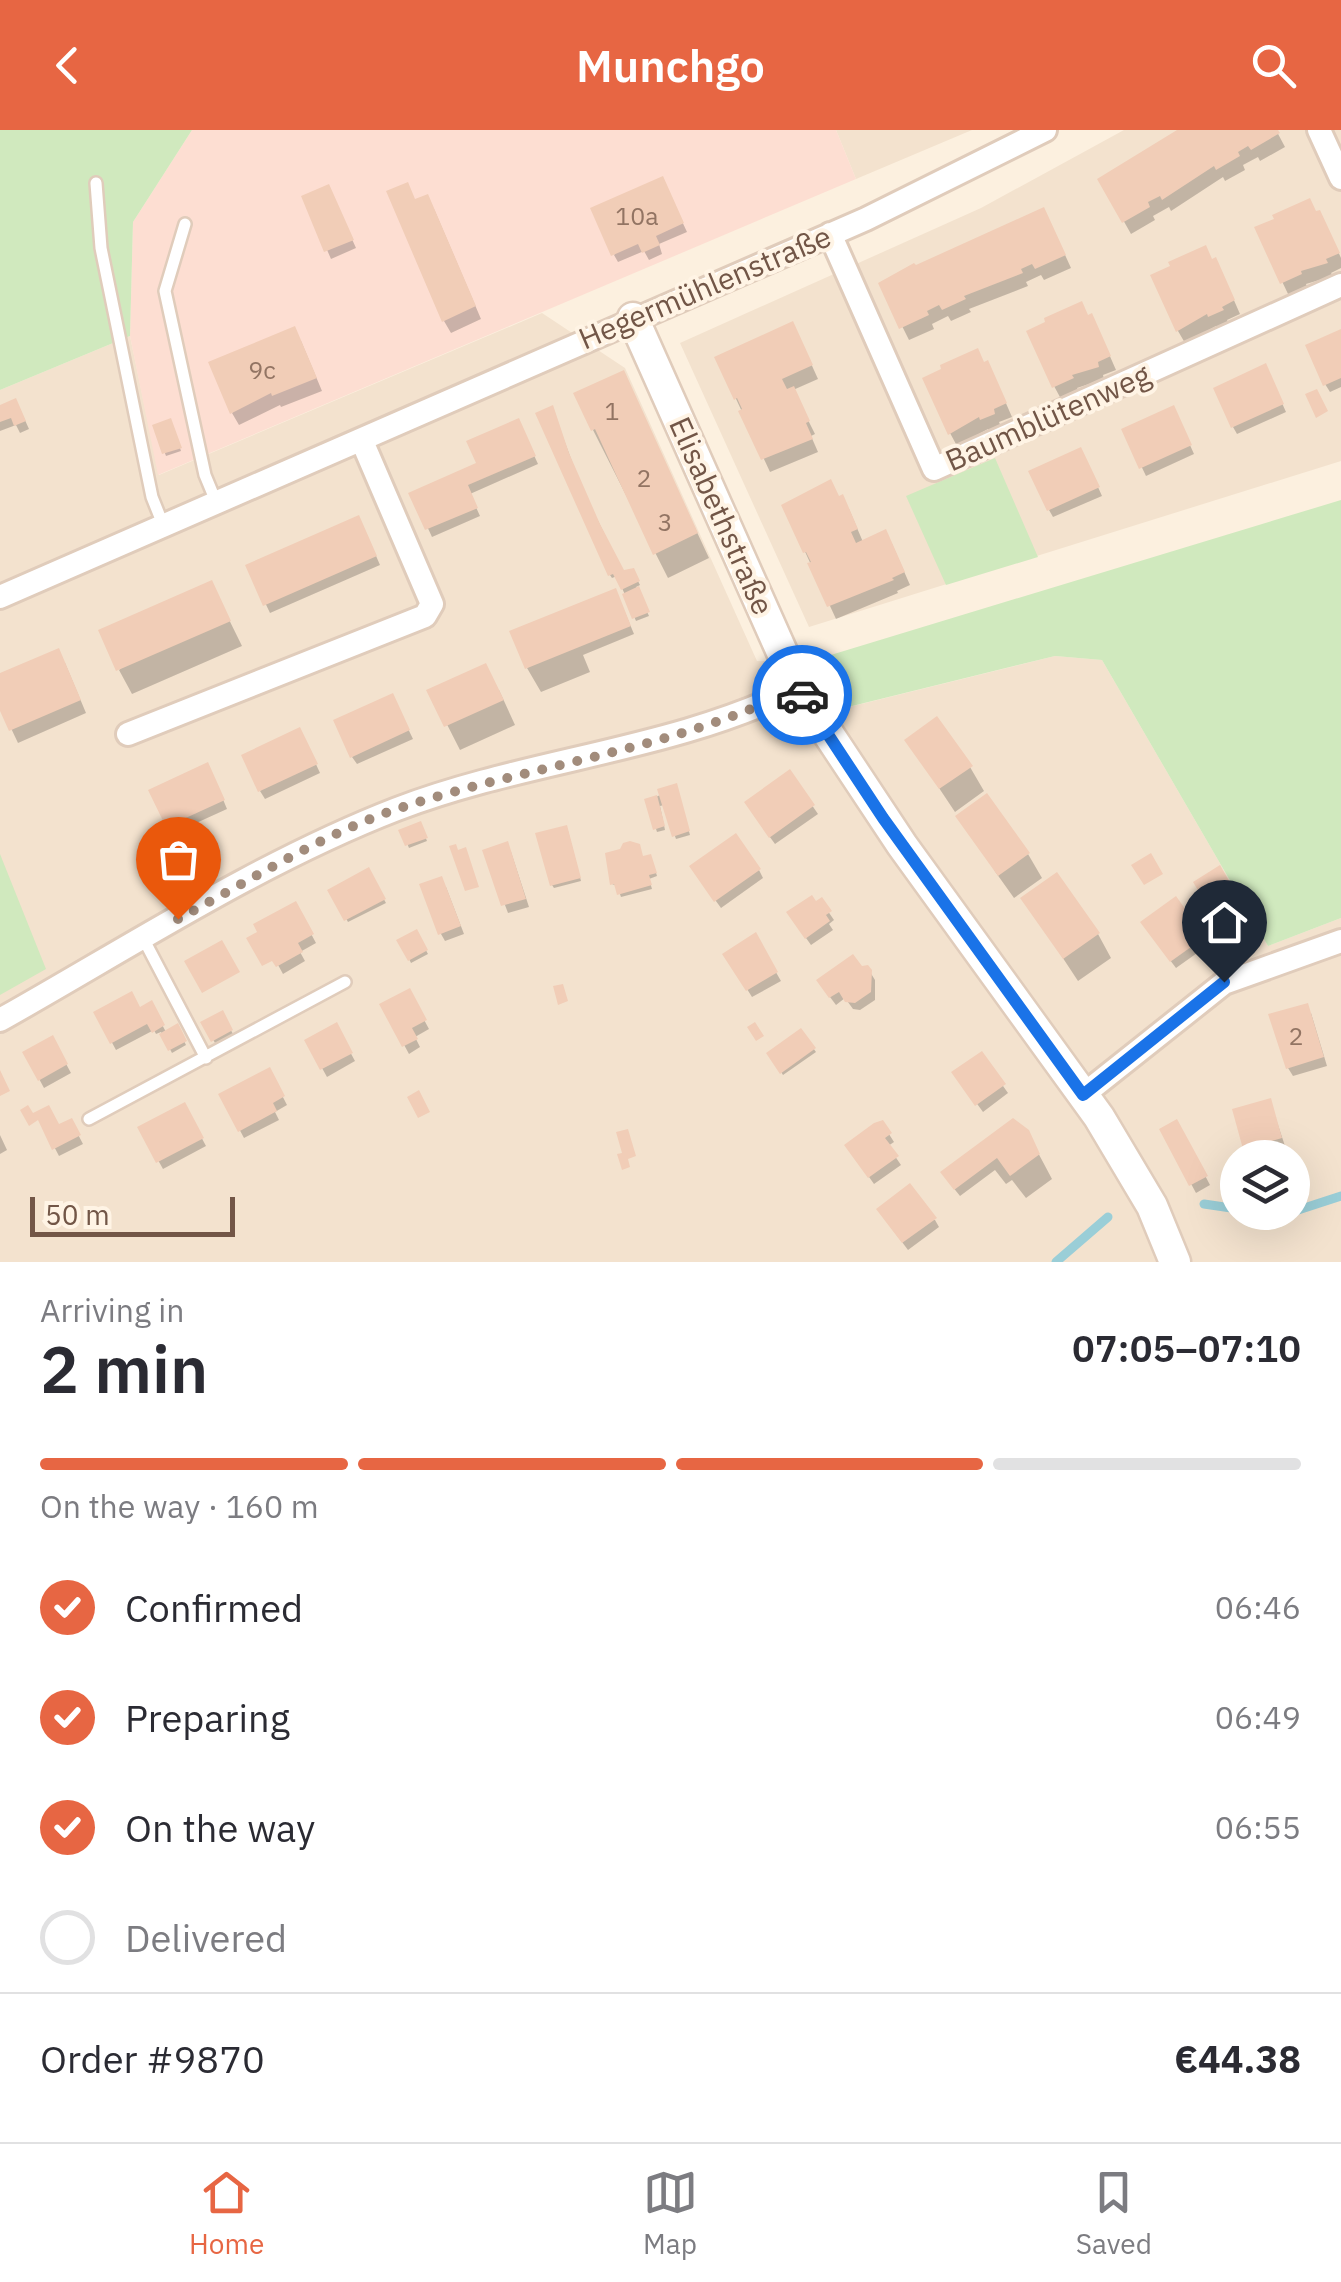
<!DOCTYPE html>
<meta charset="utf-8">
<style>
:root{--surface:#fff;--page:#f7f7f7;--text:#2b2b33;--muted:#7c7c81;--line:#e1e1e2;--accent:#e76643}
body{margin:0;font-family:"IBM Plex Sans",sans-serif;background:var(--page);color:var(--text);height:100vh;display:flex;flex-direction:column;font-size:38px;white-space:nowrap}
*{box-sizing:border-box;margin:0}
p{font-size:32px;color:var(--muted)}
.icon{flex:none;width:55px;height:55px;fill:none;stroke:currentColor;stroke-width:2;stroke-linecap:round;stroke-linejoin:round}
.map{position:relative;height:1132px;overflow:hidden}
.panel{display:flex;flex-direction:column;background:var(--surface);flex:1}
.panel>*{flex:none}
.tools{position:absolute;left:1220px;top:1010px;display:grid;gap:20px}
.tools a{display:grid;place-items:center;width:90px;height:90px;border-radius:50%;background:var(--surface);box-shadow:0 10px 40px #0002;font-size:50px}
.scale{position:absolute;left:30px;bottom:25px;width:205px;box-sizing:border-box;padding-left:10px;border:5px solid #725647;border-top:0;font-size:28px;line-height:35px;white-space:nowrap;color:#725647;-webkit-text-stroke:8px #fff4e5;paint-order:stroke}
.pin{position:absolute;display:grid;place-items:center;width:85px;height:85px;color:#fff;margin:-102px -42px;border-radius:50% 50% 50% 0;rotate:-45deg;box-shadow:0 0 10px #0007}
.pin .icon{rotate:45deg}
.courier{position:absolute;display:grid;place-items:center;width:100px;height:100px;margin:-50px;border:8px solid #1a73e8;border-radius:50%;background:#fff;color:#222;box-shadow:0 2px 12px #0007}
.overview em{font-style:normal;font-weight:600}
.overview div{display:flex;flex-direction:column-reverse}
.overview{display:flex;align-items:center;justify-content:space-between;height:170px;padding:0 40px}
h1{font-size:65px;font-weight:600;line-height:75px}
.bar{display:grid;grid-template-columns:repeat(4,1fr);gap:15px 10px;align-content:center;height:120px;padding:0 40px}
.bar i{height:12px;border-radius:8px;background:var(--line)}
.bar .on{background:var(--accent)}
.bar p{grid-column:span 4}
.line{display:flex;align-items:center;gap:25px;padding:0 40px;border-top:2px solid var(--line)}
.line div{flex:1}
ol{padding:0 40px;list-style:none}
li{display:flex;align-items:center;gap:30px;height:110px}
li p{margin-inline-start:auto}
li .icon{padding:10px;border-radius:50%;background:var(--accent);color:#fff;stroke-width:4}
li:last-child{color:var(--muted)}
li i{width:55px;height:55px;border:5px solid var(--line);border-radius:50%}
header{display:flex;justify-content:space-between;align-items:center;height:130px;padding:0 40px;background:var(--accent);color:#fff;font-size:45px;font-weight:600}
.menu{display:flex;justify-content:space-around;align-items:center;height:140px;border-top:2px solid var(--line);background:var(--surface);font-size:28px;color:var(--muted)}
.menu a{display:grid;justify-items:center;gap:5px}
.menu .on{color:var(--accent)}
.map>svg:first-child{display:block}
.residential{fill:#f3e2ce;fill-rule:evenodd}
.commercial{fill:#fdded2}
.green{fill:#d0e9be}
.shadow{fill:#0003}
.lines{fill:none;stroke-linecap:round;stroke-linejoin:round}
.stream{stroke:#9aced7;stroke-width:9}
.building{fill:#f1cdb7}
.service-casing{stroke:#e0ccbb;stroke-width:16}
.minor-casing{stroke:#e0ccbb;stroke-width:28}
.tertiary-casing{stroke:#e0ccbb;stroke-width:35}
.service{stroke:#fff;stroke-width:11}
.minor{stroke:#fff;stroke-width:22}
.tertiary{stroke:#fff;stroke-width:30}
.done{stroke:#a28c7c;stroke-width:10;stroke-dasharray:0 18}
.route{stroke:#1a73e8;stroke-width:12}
.labels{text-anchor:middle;stroke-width:8;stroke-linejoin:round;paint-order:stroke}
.number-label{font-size:25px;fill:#927463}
.street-label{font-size:30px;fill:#725647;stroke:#fff4e5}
</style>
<header><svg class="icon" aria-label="back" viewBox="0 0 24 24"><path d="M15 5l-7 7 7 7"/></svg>Munchgo<svg class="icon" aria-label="search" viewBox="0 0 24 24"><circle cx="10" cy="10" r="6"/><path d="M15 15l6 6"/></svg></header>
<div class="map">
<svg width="1341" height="1132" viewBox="0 0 1341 1132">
<rect width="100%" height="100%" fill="#fcf0df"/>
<path class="residential" d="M836,0H972L856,49Z
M1124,0H1341V331L809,497L680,213L981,78Z
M542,183L625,238L757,531L812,532L841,579L1055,526L1102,530L1268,816L1341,788V1132H0V260L130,206L159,345ZM1238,1028H1292V1082H1238Z"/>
<path class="commercial" d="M192,0H836L856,49L158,345L130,206L133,92Z"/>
<path class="green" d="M0,0H192L133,92L130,206L0,260Z
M995,328L1038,427L946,455L906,366Z
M1341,370V788L1268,816L1102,530L1055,526L840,579L811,531Z
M0,724L46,839L0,865Z"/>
<path class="shadow" d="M1186,0H1276L1285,17L1260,31L1258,27L1243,35L1245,40L1225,51L1223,47L1171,81L1169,77L1153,86L1155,90L1131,104L1100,49Z
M666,57L687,102L659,114L662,124L649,130L644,121L618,132L614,125Z
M332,65L356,118L331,129L304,67Z
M414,72L434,79L481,189L451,203L444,191Z
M1317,84L1326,95L1341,128V138L1331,143L1333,146L1306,154L1307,157L1289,166L1257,99Z
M1050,92L1071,138L1044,150L1041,145L1026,152L1028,156L969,179L971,182L951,191L948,186L932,194L934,199L909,210L881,154L915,138Z
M1213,131L1222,143L1240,184L1227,190L1229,194L1218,199L1216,196L1185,213L1178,201L1173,137Z
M1088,187L1098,199L1116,240L1103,245L1104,249L1077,258L1079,261L1061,269L1054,256Z
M1341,202V257L1330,262L1325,254Z
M799,207L818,249L793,260L815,304L811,306L818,322L770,342L717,228Z
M301,211L322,261L281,277L280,275L239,295L232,283Z
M984,235L994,246L1012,287L999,292L1001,297L989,302L988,299L957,316L950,303Z
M623,243L709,428L668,448L593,300Z
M1269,244L1286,282L1237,304L1233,297Z
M0,278L20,279L29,299L20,303L16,295L0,301Z
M552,278L582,358L623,442L633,441L640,455L636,457L649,486L636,491L617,446L612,448L610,445L539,284Z
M1177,286L1194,324L1146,346L1124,300Z
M172,294L181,321L166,326L155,296Z
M522,299L538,334L470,364L480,386L432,407L412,364L479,335Z
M1085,328L1102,366L1053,387L1049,380Z
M784,376L849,379L863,412L892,414L910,455L897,461L898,463L836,489Z
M363,396L380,435L270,483L248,437Z
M211,453L242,516L132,564L119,540Z
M619,468L634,504L583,525L590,542L541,562L527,538Z
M65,533L86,583L18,613L0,575V546Z
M499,560L515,595L460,620L430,561Z
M396,574L413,609L357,634L352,627Z
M304,608L320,643L265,669L260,661Z
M907,610L970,637L984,661L955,682Z
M212,643L227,679L172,704L152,661Z
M790,643L818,684L775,714L751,681Z
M677,659L690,705L676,709L664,675L660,676L665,700L657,702L647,670Z
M420,694L427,711L409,718L402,701Z
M568,701L581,751L554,758L552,755Z
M485,722H511L529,777L508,783Z
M1028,724L1042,748L1014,768L994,740Z
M608,725L652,730L657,746L649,749L652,759L621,767L617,756L612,754Z
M1219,739L1232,760L1209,774L1196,752Z
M759,740L763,748L721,778L697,745Z
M368,741L386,773L348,792L331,761Z
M446,757L464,804L445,811L441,804Z
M821,771L834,790L829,794L833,800L811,815L794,791Z
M295,774L316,813L300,822L305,831L283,844L256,795Z
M1148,801L1203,808L1207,816L1176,838Z
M416,802L428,824L411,833L400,811Z
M1098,804L1111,828L1078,851L1049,807Z
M755,806L781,851L752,867L725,824Z
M867,837L875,850V870L860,880L853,879L845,868L836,875L824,859Z
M409,862L429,899L415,907L420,917L409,924L383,876Z
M151,874L166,902L177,897L186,915L172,923L161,902L156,904L154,900L116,920L96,883L139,880Z
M1311,883L1327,936L1293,946L1288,938Z
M222,884L233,904L215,913L204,893Z
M336,896L355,931L327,947L307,911Z
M801,901L816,922L783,945L769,923Z
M52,908L71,943L44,958L25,923Z
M981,925L1008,963L983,982L959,949Z
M269,940L287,975L275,982L279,990L244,1008L221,965Z
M1270,971L1285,1016L1250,1026L1246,1018Z
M184,975L206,1016L163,1039L140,998Z
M37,984L58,997L71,991L83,1014L59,1026Z
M1177,992L1210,1055L1196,1063L1162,1000Z
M882,993L894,1012L888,1016L901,1035L874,1054L852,1023Z
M1027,1002L1052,1049L1026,1068L1012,1050L1006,1054L995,1040L960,1066L948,1051Z
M0,1005L7,1020L0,1024Z
M884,1088L935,1090L939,1097L908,1120Z"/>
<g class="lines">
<path class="stream" d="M1204,1074L1238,1079
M1292,1082L1341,1066
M1056,1132L1108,1087"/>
</g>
<path class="building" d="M1177,0H1278L1280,3L1251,20L1248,16L1238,22L1240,26L1216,40L1214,36L1162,70L1160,66L1148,72L1150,77L1122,93L1097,49Z
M663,46L684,93L656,106L660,115L642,123L638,114L611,126L590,78Z
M408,52L415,69L428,64L476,176L442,192L386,61Z
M329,54L354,110L324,122L301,66Z
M1310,68L1316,81L1320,80L1340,123L1326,129L1328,133L1301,141L1302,144L1280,154L1254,97L1274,89L1272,85Z
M1044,77L1066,125L1035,139L1032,134L1021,139L1023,143L964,166L966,169L942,180L939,175L927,181L929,185L899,199L878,153L914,133L916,135Z
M1206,115L1212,129L1216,127L1235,170L1222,177L1224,180L1208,187L1207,184L1176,202L1150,145L1170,136L1168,132Z
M1082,171L1088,185L1092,183L1111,226L1098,232L1099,237L1072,245L1074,248L1052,258L1026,201L1045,192L1044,188Z
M793,191L813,235L782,249L787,259L794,256L810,291L806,293L813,309L761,330L738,281L742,279L737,268L734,270L714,227Z
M295,196L317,248L272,266L271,263L230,284L208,232Z
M1341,199V248L1323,256L1305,215Z
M978,218L984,232L988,230L1007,273L994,279L995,284L980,290L979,287L948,305L922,248L941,239L940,235Z
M1266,233L1284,274L1231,298L1213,258Z
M624,240L698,403L653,425L595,299L591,301L573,263Z
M1317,259L1328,281L1316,288L1305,264Z
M16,268L26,291L14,296L11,288L0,292V275Z
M553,275L569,323L600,394L624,440L634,438L640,451L621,460L613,444L608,446L535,283Z
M1174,275L1192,315L1139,339L1121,299Z
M171,288L182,318L162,324L152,295Z
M519,288L536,326L468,355L478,378L425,400L408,363L476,333L466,311Z
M1081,317L1100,357L1047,381L1028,341Z
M831,349L839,366L843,364L858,399L851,402L856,413L886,399L905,442L892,448L894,450L827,477L807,433L811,432L806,422L803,423L781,375Z
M359,385L377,426L263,476L245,435Z
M212,450L231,491L116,541L98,500Z
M639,456L650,482L632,489L622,464Z
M616,458L631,496L525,539L509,501Z
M59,518L81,570L9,601L0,581V543Z
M486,533L504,570L444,597L426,560Z
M393,563L410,600L350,628L333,590Z
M937,586L973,636L939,659L904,610Z
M300,597L318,634L258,662L241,625Z
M208,632L225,670L166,697L148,660Z
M790,639L815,675L769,708L744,672Z
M677,653L690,701L672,707L657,659Z
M987,663L1030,723L998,746L955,686Z
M657,665L665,696L653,700L644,669Z
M421,691L428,708L405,716L398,700Z
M567,695L581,748L550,756L535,703Z
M736,703L761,739L714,772L689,736Z
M508,711L526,769L501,776L482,720Z
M630,711L640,714L643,726L651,724L657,743L649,745L652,755L617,765L614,754L610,755L605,723L620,719L623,713Z
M456,714L458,720L466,717L479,757L465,761L449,716Z
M1151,723L1163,744L1144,755L1131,735Z
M1220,735L1232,756L1205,772L1193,752Z
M369,737L386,769L344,791L327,760Z
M1057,742L1100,803L1063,829L1020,768Z
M442,746L461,796L438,805L419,754Z
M812,765L816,771L822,767L832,781L826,785L830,791L805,809L786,782Z
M1176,766L1205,807L1170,832L1140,792Z
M296,771L314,804L298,813L303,822L276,837L272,831L262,836L246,808L257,802L253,794Z
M417,799L428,820L408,831L396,810Z
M756,802L778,842L746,861L722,824Z
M222,810L240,842L202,863L184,831Z
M853,824L862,836L868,835L872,840L871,862L855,873L845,872L839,862L829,868L816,850Z
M563,854L568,871L558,875L553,856Z
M410,858L427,890L412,898L418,909L402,917L379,874Z
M132,861L140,877L152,870L165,895L152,903L147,894L110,914L93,882Z
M1308,873L1324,927L1286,939L1268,884Z
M223,880L233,900L211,912L200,892Z
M337,892L353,923L320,940L304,910Z
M755,892L764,906L756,911L747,897Z
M178,893L187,911L168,921L159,904Z
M801,898L816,918L780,944L766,923Z
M53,905L68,934L38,951L22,922Z
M982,921L1006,954L975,976L951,942Z
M270,937L285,966L273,973L277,981L238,1002L218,964Z
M0,940L10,961L0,966Z
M419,960L430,982L418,988L407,967Z
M1271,968L1282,1008L1243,1019L1232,979Z
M185,972L204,1008L156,1033L137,997Z
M28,975L33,983L49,975L59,994L72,988L81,1005L52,1020L38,990L29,996L20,980Z
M1013,988L1029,1000L1040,1024L1010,1046L997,1028L954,1060L940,1042Z
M1177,989L1208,1046L1189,1056L1159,999Z
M883,990L892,1003L885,1008L899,1026L868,1048L844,1015L874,993Z
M628,999L636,1026L628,1029L630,1037L622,1040L617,1024L622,1023L616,1002Z
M910,1053L937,1088L902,1113L876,1079Z"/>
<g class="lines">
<g class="service-casing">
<path id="service" d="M96,53L101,118L152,367L164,397
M185,94L165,161L205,345L217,374
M143,808L206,928
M89,989L345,852"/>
</g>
<g class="minor-casing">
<path id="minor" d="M1319,0L1341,48
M830,104L934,339L1341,155
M0,467L866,89L1045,0
M128,604L425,486L432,474L362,311
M0,890C128,818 260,732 397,679C527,629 672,621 798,558
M1083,965L1224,853L1341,811"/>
</g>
<g class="tertiary-casing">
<path id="tertiary" d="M633,188L798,558L902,715L1099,987L1152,1076L1175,1132"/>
</g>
<use href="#service" class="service"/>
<use href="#minor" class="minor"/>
<use href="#tertiary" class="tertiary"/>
</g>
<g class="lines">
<path class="done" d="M178,789C251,750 324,703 403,677C532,635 676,619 798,558L802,565"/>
<path class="route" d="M802,565L883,688L1083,965L1224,852"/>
</g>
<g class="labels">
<g class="number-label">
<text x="637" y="95">10a</text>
<text x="262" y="249">9c</text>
<text x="612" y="290">1</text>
<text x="644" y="357">2</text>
<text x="665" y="401">3</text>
<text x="1296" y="915">2</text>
</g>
<g class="street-label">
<text transform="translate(705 158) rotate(-23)" y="10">Hegermühlenstraße</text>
<text transform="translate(1048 288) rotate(-24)" y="10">Baumblütenweg</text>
<text transform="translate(721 386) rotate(66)" y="10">Elisabethstraße</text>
</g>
</g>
</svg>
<div class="tools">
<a><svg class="icon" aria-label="layers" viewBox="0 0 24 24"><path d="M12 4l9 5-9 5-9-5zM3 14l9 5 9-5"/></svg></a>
</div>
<div class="scale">50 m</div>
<div class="pin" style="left:178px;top:789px;background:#ea580c"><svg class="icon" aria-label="bag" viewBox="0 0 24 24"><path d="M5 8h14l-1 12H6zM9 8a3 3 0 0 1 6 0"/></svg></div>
<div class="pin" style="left:1224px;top:852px;background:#1f2937"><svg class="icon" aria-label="home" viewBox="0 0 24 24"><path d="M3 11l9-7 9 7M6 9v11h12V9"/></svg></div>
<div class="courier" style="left:802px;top:565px"><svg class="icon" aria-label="car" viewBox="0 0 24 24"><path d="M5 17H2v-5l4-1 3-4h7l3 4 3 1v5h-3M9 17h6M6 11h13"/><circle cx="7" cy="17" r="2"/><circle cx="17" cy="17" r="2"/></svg></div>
</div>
<section class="panel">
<div class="overview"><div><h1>2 min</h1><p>Arriving in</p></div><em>07:05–07:10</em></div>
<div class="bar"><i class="on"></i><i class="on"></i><i class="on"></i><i></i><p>On the way · 160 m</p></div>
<ol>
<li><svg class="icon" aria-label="check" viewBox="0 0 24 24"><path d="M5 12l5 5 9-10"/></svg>Confirmed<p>06:46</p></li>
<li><svg class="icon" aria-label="check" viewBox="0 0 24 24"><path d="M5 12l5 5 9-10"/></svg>Preparing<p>06:49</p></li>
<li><svg class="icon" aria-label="check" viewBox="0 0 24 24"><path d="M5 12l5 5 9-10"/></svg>On the way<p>06:55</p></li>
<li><i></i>Delivered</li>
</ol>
<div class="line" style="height:130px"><div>Order #9870</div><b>€44.38</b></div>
</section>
<nav class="menu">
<a class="on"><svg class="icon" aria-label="home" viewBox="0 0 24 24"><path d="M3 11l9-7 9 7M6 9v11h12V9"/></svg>Home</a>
<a><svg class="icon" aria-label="map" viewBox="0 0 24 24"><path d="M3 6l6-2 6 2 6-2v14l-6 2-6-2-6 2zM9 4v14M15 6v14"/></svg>Map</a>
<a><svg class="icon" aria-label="saved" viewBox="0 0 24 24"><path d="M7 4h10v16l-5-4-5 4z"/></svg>Saved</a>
</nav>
